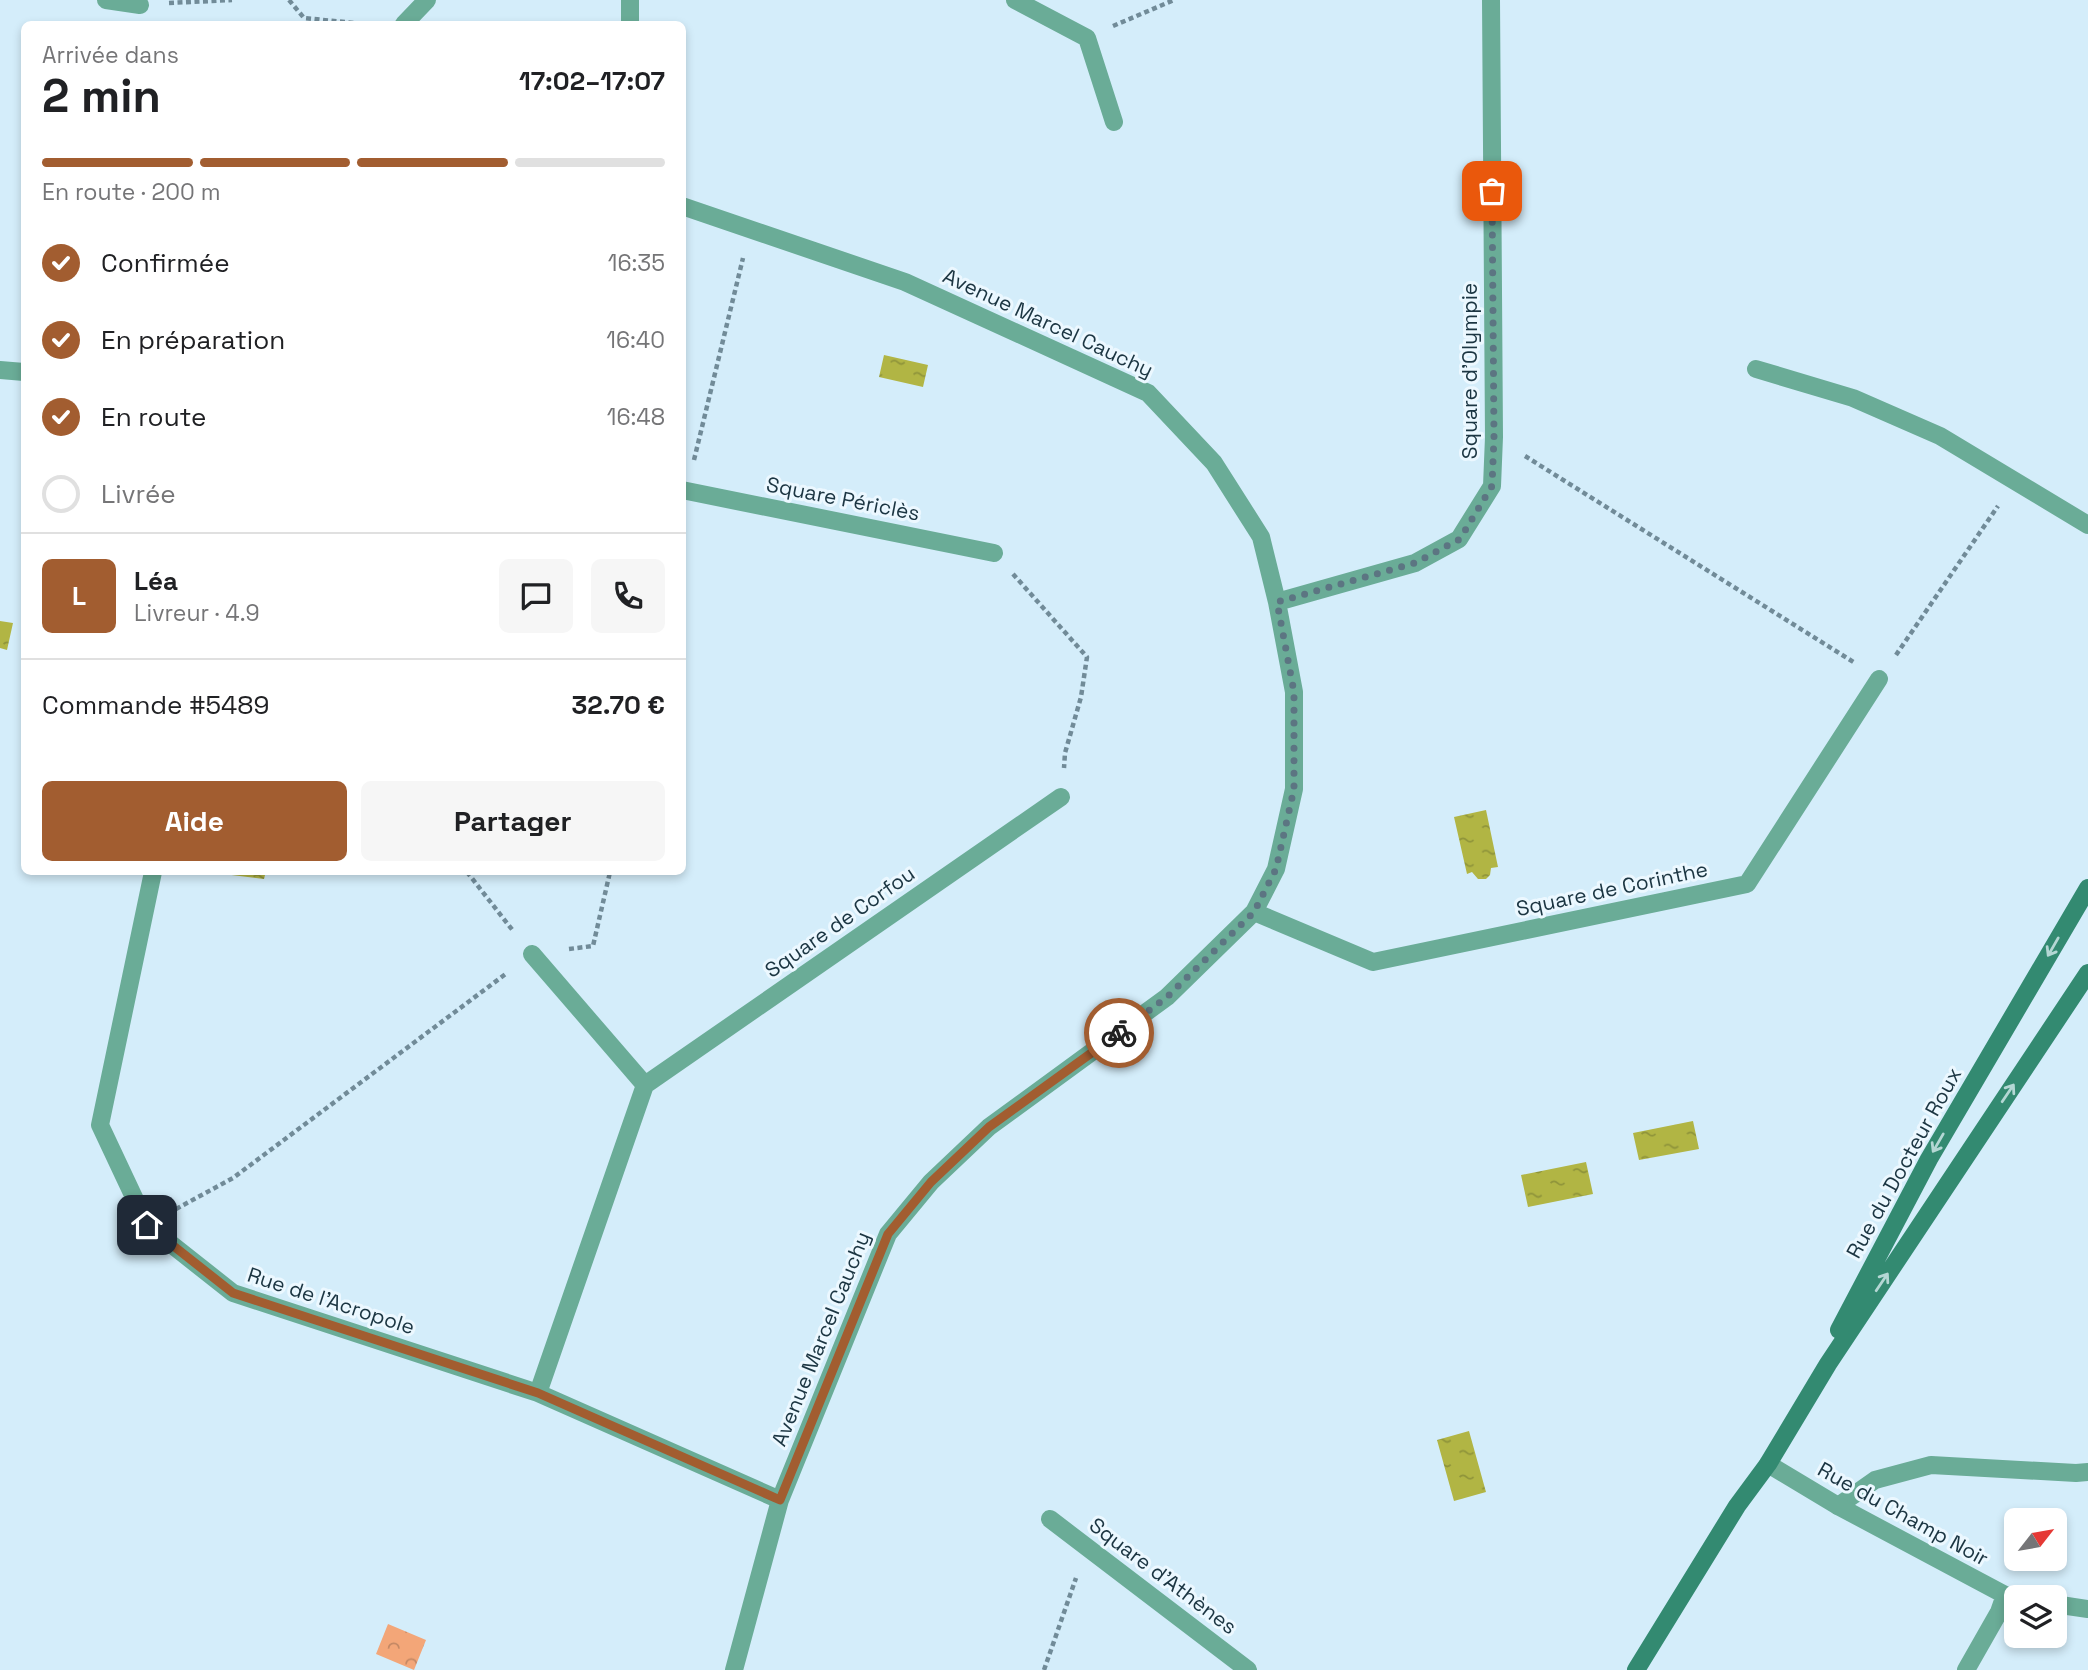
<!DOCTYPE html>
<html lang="fr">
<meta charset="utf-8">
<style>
:root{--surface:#fff;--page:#f6f6f6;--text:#202124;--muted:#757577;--line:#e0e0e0;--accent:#a25d30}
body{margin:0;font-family:"Space Grotesk",sans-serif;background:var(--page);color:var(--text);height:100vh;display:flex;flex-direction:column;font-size:26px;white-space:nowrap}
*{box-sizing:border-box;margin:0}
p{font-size:23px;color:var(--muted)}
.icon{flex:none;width:38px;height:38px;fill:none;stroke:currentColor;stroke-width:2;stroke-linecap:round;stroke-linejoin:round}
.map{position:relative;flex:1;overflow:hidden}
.panel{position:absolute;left:21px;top:21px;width:665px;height:854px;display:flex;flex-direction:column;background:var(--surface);border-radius:10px;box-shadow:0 4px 10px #0003}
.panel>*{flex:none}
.needle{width:46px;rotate:59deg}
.fabs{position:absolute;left:2004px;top:1508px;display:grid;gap:14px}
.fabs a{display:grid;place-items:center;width:63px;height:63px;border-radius:10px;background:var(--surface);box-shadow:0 4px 10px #0003;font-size:35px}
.pin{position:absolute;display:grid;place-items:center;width:60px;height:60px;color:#fff;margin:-30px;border-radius:14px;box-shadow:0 4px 10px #0006}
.courier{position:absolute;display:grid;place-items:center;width:70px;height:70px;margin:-35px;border:5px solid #a25d30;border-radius:50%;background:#fff;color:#222;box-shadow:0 2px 9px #0007}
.overview em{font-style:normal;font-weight:800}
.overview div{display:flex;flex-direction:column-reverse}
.overview{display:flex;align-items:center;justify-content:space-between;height:119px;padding:0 21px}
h1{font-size:46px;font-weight:800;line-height:52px}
.bar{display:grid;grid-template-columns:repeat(4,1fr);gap:10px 7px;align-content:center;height:84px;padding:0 21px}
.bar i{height:9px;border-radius:5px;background:var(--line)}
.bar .on{background:var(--accent)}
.bar p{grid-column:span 4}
.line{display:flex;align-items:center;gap:18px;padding:0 21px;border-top:2px solid var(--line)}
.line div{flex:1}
.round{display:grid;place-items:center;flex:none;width:74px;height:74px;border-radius:10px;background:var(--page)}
ol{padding:0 21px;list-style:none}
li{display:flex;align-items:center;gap:21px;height:77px}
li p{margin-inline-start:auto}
li .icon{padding:7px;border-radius:50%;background:var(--accent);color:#fff;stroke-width:4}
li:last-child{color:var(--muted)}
li i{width:38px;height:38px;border:4px solid var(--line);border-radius:50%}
.cta{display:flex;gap:14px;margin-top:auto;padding:14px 21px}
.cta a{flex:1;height:80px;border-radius:10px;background:var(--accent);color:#fff;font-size:28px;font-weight:800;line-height:80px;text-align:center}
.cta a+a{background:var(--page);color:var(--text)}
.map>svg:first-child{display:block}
.park{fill:url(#park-crowns)}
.water{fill:url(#water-ripples)}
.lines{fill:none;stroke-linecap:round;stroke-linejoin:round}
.path{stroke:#718b98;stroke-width:4.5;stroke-dasharray:5 3.5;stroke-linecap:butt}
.lane{stroke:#6aac97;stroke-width:18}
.street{stroke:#6aac97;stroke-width:18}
.secondary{stroke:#338a71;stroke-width:18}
.oneway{stroke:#b4d7d4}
.done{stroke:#5c7582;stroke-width:7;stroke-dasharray:0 12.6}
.route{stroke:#a25d30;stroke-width:9}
.labels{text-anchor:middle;stroke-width:6;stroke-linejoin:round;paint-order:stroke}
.street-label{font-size:21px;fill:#1b3542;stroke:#ecf8ff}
</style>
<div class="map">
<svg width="2088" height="1670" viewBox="0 0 2088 1670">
<defs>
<pattern id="park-crowns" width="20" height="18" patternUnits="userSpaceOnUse" patternTransform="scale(1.75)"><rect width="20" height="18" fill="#f3a678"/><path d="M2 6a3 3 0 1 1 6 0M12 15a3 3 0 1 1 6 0" fill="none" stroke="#c48864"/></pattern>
<pattern id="water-ripples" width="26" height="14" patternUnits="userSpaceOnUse" patternTransform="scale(1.75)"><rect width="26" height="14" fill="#b1b544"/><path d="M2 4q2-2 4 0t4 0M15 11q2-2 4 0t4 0" fill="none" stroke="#8f943a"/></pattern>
</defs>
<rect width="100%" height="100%" fill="#d4edfa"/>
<path class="park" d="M388,1624L426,1640L414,1670L376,1654Z"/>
<path class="water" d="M884,355L928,365L923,387L879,377Z
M0,621L13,623L7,650L0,648Z
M1486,810L1498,867L1491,868L1490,875L1486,879H1478L1472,872L1467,874L1454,817Z
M207,872H271L265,875L264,879Z
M1693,1121L1699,1149L1639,1160L1633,1133Z
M1586,1162L1593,1194L1528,1207L1521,1175Z
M1469,1431L1486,1492L1454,1501L1437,1440Z"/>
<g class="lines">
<path class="path" d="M289,0L304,18L364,24
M169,3L232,0
M1113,26L1174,0
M1525,456L1855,663
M694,460L743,258
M1013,574L1087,657L1081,697L1065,753L1064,768
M1896,655L1998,506
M467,872L514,932
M569,949L593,946L610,872
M176,1209L233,1178L507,973
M1044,1670L1076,1578"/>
<path class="lane" d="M1838,1506L1875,1480L1931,1465L2076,1473L2088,1472"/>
<path class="street" d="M106,0L140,5
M1015,0L1087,38L1114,122
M404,24L427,0
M630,24V0
M682,206L905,282L1148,393L1214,463L1261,537L1277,602L1294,692V789L1276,869L1254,912L1167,997L989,1127L931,1182L888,1234L780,1500L734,1670
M1756,369L1853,398L1940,436L2088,525
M0,370L24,372
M682,490L994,553
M1277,602L1415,563L1459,539L1492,486L1494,437L1491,0
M153,872L100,1125L147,1225L233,1293L538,1393L780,1500
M1254,912L1373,962L1747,884L1879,679
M532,954L645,1085L538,1393
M645,1085L1061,797
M1768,1464L1838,1506L2005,1595L2020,1598
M1050,1519L1248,1670
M2054,1604L2088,1609
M1966,1670L1999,1612L2005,1595"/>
<path class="secondary" d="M1839,1330L1929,1159L2088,888
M1636,1670L1737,1506L1768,1464L1828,1364L2088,973"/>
</g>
<defs><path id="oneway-shaft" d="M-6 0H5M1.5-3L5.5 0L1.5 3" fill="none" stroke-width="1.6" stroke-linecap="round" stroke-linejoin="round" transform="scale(1.75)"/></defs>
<g class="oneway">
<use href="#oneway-shaft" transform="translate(2053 947) rotate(120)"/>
<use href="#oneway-shaft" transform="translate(2008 1093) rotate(-56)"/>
<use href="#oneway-shaft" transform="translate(1938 1143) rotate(120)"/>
<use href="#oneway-shaft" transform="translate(1882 1282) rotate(-56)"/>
</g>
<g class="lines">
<path class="done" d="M1119,1033L1167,997L1254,912L1276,869L1294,789V692L1277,602L1415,563L1460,539L1492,486L1494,437L1492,191"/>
<path class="route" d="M147,1225L233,1293L538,1393L780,1500L888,1234L931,1182L989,1127L1119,1033"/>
</g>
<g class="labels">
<g class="street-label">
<text transform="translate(1048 323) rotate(25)" y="7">Avenue Marcel Cauchy</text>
<text transform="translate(1470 371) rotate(-90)" y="7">Square d’Olympie</text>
<text transform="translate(843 499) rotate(11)" y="7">Square Périclès</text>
<text transform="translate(1612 889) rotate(-12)" y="7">Square de Corinthe</text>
<text transform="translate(840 922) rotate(-35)" y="7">Square de Corfou</text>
<text transform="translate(1904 1163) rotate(-61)" y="7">Rue du Docteur Roux</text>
<text transform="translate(331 1301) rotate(18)" y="7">Rue de l’Acropole</text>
<text transform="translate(821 1339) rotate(-68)" y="7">Avenue Marcel Cauchy</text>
<text transform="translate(1903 1514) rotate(29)" y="7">Rue du Champ Noir</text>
<text transform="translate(1163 1576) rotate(37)" y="7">Square d’Athènes</text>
</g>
</g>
</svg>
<div class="fabs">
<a><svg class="needle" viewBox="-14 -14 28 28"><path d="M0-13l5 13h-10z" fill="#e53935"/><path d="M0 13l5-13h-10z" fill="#757577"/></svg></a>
<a><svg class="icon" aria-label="layers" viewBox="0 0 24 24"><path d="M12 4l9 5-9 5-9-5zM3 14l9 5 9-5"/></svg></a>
</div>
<div class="pin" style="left:1492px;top:191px;background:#ea580c"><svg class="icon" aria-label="bag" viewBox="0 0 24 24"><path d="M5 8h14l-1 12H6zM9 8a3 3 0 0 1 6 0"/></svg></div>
<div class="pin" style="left:147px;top:1225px;background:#1f2937"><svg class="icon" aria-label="home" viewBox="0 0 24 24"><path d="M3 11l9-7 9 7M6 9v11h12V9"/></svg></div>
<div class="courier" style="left:1119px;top:1033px"><svg class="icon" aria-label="bike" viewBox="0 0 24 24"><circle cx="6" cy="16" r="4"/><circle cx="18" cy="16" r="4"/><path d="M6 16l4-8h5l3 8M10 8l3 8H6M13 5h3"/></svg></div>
<section class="panel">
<div class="overview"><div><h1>2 min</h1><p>Arrivée dans</p></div><em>17:02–17:07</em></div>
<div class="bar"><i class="on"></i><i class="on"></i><i class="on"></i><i></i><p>En route · 200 m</p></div>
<ol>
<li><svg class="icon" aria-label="check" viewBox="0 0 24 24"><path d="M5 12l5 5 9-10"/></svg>Confirmée<p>16:35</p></li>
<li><svg class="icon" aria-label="check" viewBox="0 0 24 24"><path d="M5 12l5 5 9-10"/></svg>En préparation<p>16:40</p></li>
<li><svg class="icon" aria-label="check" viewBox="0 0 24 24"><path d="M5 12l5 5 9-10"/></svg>En route<p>16:48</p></li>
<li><i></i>Livrée</li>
</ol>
<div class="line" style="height:126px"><b class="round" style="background:var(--accent);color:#fff">L</b><div><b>Léa</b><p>Livreur · 4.9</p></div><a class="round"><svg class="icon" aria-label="chat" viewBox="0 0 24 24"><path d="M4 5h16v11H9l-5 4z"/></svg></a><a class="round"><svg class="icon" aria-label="phone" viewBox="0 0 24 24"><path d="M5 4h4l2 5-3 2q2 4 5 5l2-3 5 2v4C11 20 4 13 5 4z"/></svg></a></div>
<div class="line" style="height:91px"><div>Commande #5489</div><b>32.70 €</b></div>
<div class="cta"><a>Aide</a><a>Partager</a></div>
</section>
</div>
